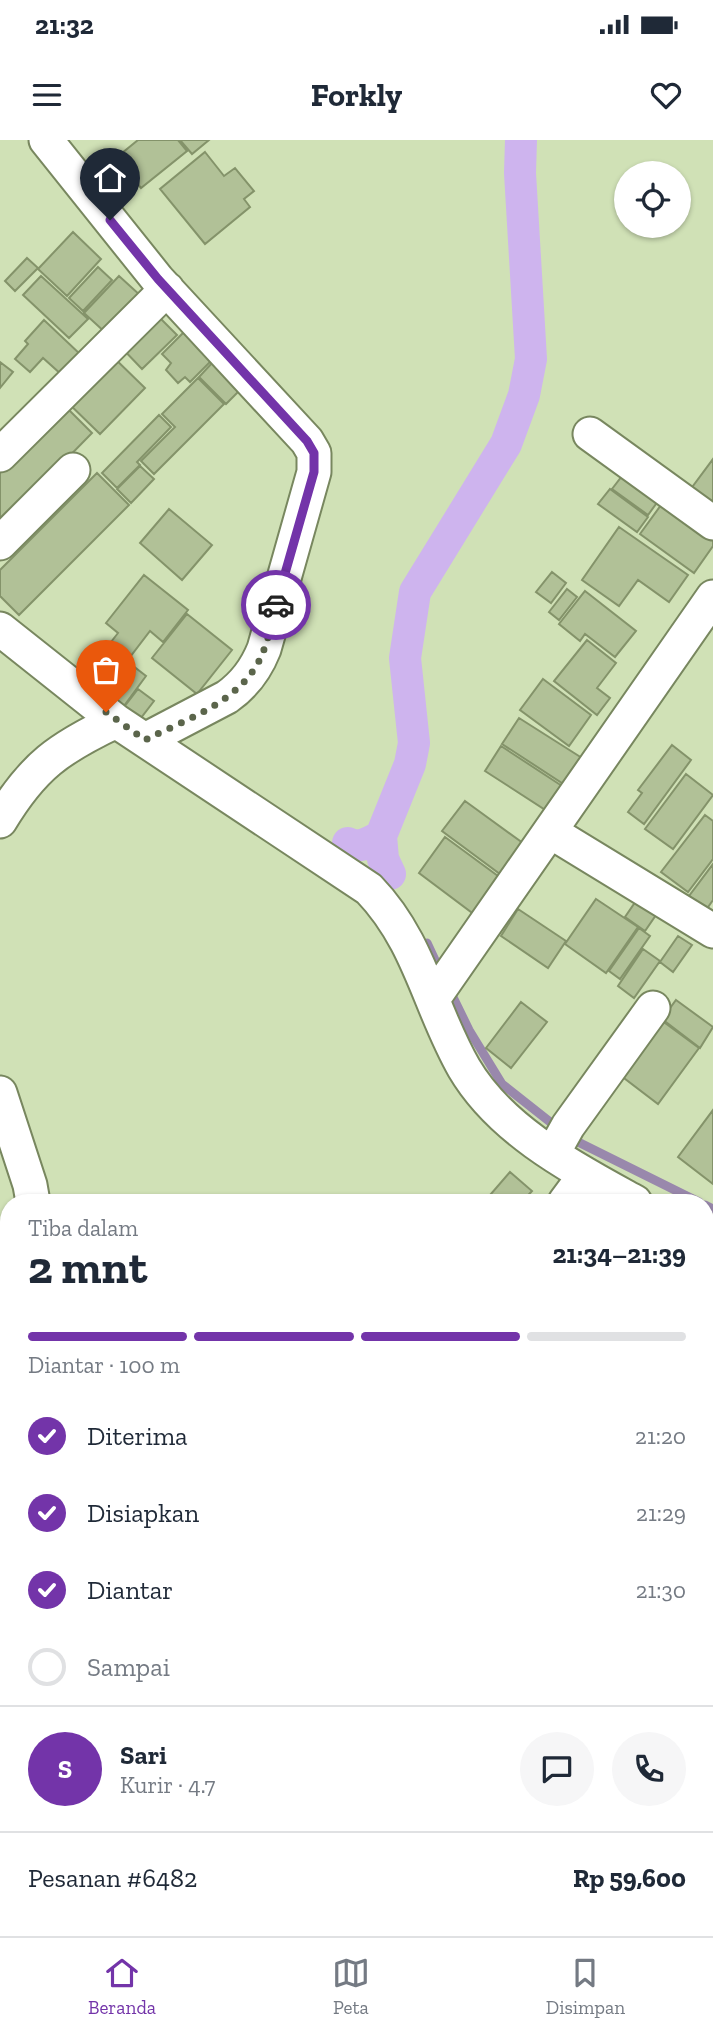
<!DOCTYPE html>
<html lang="id">
<meta charset="utf-8">
<style>
:root{--surface:#fff;--page:#f6f6f7;--text:#1f2937;--muted:#747a83;--line:#e0e1e3;--accent:#7334a9}
body{margin:0;font-family:"Zilla Slab",serif;background:var(--page);color:var(--text);height:100vh;display:flex;flex-direction:column;font-size:26px;white-space:nowrap}
*{box-sizing:border-box;margin:0}
p{font-size:23px;color:var(--muted)}
.icon{flex:none;width:38px;height:38px;fill:none;stroke:currentColor;stroke-width:2;stroke-linecap:round;stroke-linejoin:round}
.map{position:relative;flex:1;overflow:hidden}
.side{position:absolute;left:0px;top:1054px;width:714px;height:744px;display:flex;flex-direction:column;background:var(--surface);border-radius:28px 28px 0 0;box-shadow:0 2px 5px #0004}
.side>*{flex:none}
.tools{position:absolute;left:614px;top:21px;display:grid;gap:14px}
.tools a{display:grid;place-items:center;width:77px;height:77px;border-radius:50%;background:var(--surface);box-shadow:0 2px 5px #0004;font-size:35px}
.pin{position:absolute;display:grid;place-items:center;width:60px;height:60px;color:#fff;margin:-72px -30px;border-radius:50% 50% 50% 0;rotate:-45deg;box-shadow:0 0 7px #0007}
.pin .icon{rotate:45deg}
.courier{position:absolute;display:grid;place-items:center;width:70px;height:70px;margin:-35px;border:5px solid #7334a9;border-radius:50%;background:#fff;color:#222;box-shadow:0 2px 9px #0007}
.head em{font-style:normal;font-weight:700}
.head div{display:flex;flex-direction:column-reverse}
.head{display:flex;align-items:center;justify-content:space-between;height:119px;padding:0 28px}
h1{font-size:46px;font-weight:700;line-height:52px}
.bar{display:grid;grid-template-columns:repeat(4,1fr);gap:10px 7px;align-content:center;height:84px;padding:0 28px}
.bar i{height:9px;border-radius:5px;background:var(--line)}
.bar .on{background:var(--accent)}
.bar p{grid-column:span 4}
.line{display:flex;align-items:center;gap:18px;padding:0 28px;border-top:2px solid var(--line)}
.line div{flex:1}
.round{display:grid;place-items:center;flex:none;width:74px;height:74px;border-radius:37px;background:var(--page)}
ol{padding:0 28px;list-style:none}
li{display:flex;align-items:center;gap:21px;height:77px}
li p{margin-inline-start:auto}
li .icon{padding:7px;border-radius:50%;background:var(--accent);color:#fff;stroke-width:4}
li:last-child{color:var(--muted)}
li i{width:38px;height:38px;border:4px solid var(--line);border-radius:50%}
.status{display:flex;justify-content:space-between;align-items:center;height:49px;padding:0 35px;background:var(--surface);direction:ltr}
.status svg{height:19px;fill:currentColor}
header{display:flex;justify-content:space-between;align-items:center;height:91px;padding:0 28px;background:var(--surface);font-size:32px;font-weight:700}
.dock{display:flex;justify-content:space-around;align-items:center;height:98px;border-top:2px solid var(--line);background:var(--surface);font-size:19px;color:var(--muted)}
.dock a{display:grid;justify-items:center;gap:4px}
.dock .on{color:var(--accent)}
.map>svg:first-child{display:block}
.lines{fill:none;stroke-linecap:round;stroke-linejoin:round}
.stream{stroke:#9988ac;stroke-width:9}
.canal{stroke:#ceb4ee;stroke-width:32}
.building{fill:#b1c197;stroke:#84936a;stroke-width:2}
.minor-casing{stroke:#78875f;stroke-width:37}
.minor{stroke:#fff;stroke-width:33}
.done{stroke:#5b654b;stroke-width:7;stroke-dasharray:0 12.6}
.route{stroke:#7334a9;stroke-width:9}
</style>
<div class="status"><b>21:32</b><svg viewBox="0 0 49 12"><path d="M0 12V9h3v3zM5 12V6h3v6zM10 12V3h3v9zM15 12V0h3v12zM26 1h20v11H26zM47 4h2v5h-2z"/></svg></div>
<header><svg class="icon" aria-label="menu" viewBox="0 0 24 24"><path d="M4 6h16M4 12h16M4 18h16"/></svg>Forkly<svg class="icon" aria-label="heart" viewBox="0 0 24 24"><path d="M12 20l-8-8c-3-5 5-10 8-4 3-6 11-1 8 4z"/></svg></header>
<div class="map">
<svg width="713" height="1796" viewBox="0 0 713 1796">
<rect width="100%" height="100%" fill="#d0e1b6"/>
<g class="lines">
<path class="stream" d="M427,803L441,833
M449,849L469,890L502,944L559,989
M570,998L699,1062
M705,1065L713,1069"/>
<path class="canal" d="M348,703C360,709 370,702 381,696
M390,734L383,719L381,696L410,624L414,603L405,518L415,452L506,304L524,255L531,219L520,33L521,0"/>
</g>
<path class="building" d="M138,0H178L187,11L141,48L116,18Z
M180,0H209L192,14Z
M205,12L224,36L235,28L254,51L244,59L250,67L205,104L160,49Z
M114,19L136,46L119,60L97,34Z
M73,92L101,119L67,156L38,129Z
M27,118L38,128L15,151L5,141Z
M98,127L112,140L83,171L69,158Z
M41,136L88,179L69,198L23,155Z
M119,136L141,156L107,194L84,173Z
M152,170L177,195L142,229L118,204Z
M44,180L81,215L62,235L43,218L30,232L15,219L28,204L25,201Z
M185,191L213,219L190,242L185,237L178,243L166,230L171,223L162,214Z
M107,211L145,248L100,294L61,256Z
M0,222L13,232L0,248Z
M213,222L240,250L226,264L199,237Z
M198,238L224,264L154,334L141,321L175,287L162,274Z
M60,261L92,293L0,387V322Z
M159,275L171,287L137,322L140,325L117,348L102,333Z
M713,319V367L690,350Z
M140,326L154,339L131,363L117,349Z
M629,327L664,353L648,375L612,349Z
M97,333L129,365L19,475L0,456V430Z
M610,349L648,377L637,392L598,364Z
M669,354L713,386V406L694,433L640,394Z
M169,369L212,405L182,440L140,403Z
M619,387L688,435L669,462L638,440L619,466L582,440Z
M552,432L566,443L551,463L536,452Z
M144,435L188,470L163,502L150,491L130,517L111,502L118,493L106,483Z
M567,449L577,457L559,480L549,472Z
M585,451L636,491L615,517L585,494L580,501L559,484Z
M187,474L232,510L197,554L152,518Z
M587,500L616,523L597,548L610,558L597,575L554,541Z
M128,522L146,536L118,574L99,560Z
M543,539L591,575L569,606L520,570Z
M138,549L154,561L137,583L121,571Z
M519,578L582,618L565,645L502,604Z
M672,605L691,620L644,684L628,672L642,653L638,650Z
M501,606L562,646L547,671L485,631Z
M686,634L713,655L673,709L645,689Z
M465,661L527,706L504,737L442,691Z
M705,675L713,681V719L688,752L661,732Z
M445,697L502,739L475,775L419,733Z
M713,724V760L701,777L683,764Z
M596,759L638,787L606,833L565,804Z
M636,761L656,775L645,791L625,777Z
M518,769L566,801L548,828L501,796Z
M639,788L650,796L620,839L609,831Z
M678,796L692,805L673,832L660,822Z
M643,809L660,821L634,858L618,846Z
M676,860L713,887L700,908L662,879Z
M521,862L547,882L511,928L486,908Z
M661,880L699,908L658,964L620,935Z
M713,970V1044L678,1017Z
M510,1032L532,1051L522,1062H484Z
M705,1143L713,1149V1167L705,1177Z
M713,1177V1212L705,1206V1187Z
M705,1249L713,1255V1264L705,1273Z
M713,1274V1319L705,1313V1283Z
M705,1472L713,1478V1492L705,1502Z
M713,1496V1541L705,1535V1506Z
M1,1569L9,1576V1621L0,1632Z
M0,1742L9,1749V1787L0,1780Z
M11,1788H49L43,1796H20Z
M65,1788H101L98,1793L102,1796H75Z"/>
<g class="lines">
<g class="minor-casing">
<path id="minor" d="M46,0L158,140L307,301L314,313V332L264,509C256,529 244,545 227,557L145,600
M590,294L713,383
M0,315L167,149
M0,403L73,330
M0,489L116,581L369,749C420,802 429,867 464,928C501,991 573,1028 635,1062
M0,681C33,626 59,608 116,581
M551,692L713,791
M433,859L713,457
M0,953L30,1045L33,1062
M553,1013L568,986L653,868
M565,1062L585,1035
M705,1099L713,1103
M705,1325L713,1331
M705,1394L713,1385
M0,1711L9,1702
M271,1796V1788"/>
</g>
<use href="#minor" class="minor"/>
</g>
<g class="lines">
<path class="done" d="M106,572L145,600C187,579 240,562 261,517C268,501 272,482 276,465"/>
<path class="route" d="M110,80L158,139L307,301L314,313V332L276,465"/>
</g>
</svg>
<div class="tools">
<a><svg class="icon" aria-label="locate" viewBox="0 0 24 24"><circle cx="12" cy="12" r="6"/><path d="M12 2v4M12 18v4M2 12h4M18 12h4"/></svg></a>
</div>
<div class="pin" style="left:106px;top:572px;background:#ea580c"><svg class="icon" aria-label="bag" viewBox="0 0 24 24"><path d="M5 8h14l-1 12H6zM9 8a3 3 0 0 1 6 0"/></svg></div>
<div class="pin" style="left:110px;top:80px;background:#1f2937"><svg class="icon" aria-label="home" viewBox="0 0 24 24"><path d="M3 11l9-7 9 7M6 9v11h12V9"/></svg></div>
<div class="courier" style="left:276px;top:465px"><svg class="icon" aria-label="car" viewBox="0 0 24 24"><path d="M5 17H2v-5l4-1 3-4h7l3 4 3 1v5h-3M9 17h6M6 11h13"/><circle cx="7" cy="17" r="2"/><circle cx="17" cy="17" r="2"/></svg></div>
<section class="side">
<div class="head"><div><h1>2 mnt</h1><p>Tiba dalam</p></div><em>21:34–21:39</em></div>
<div class="bar"><i class="on"></i><i class="on"></i><i class="on"></i><i></i><p>Diantar · 100 m</p></div>
<ol>
<li><svg class="icon" aria-label="check" viewBox="0 0 24 24"><path d="M5 12l5 5 9-10"/></svg>Diterima<p>21:20</p></li>
<li><svg class="icon" aria-label="check" viewBox="0 0 24 24"><path d="M5 12l5 5 9-10"/></svg>Disiapkan<p>21:29</p></li>
<li><svg class="icon" aria-label="check" viewBox="0 0 24 24"><path d="M5 12l5 5 9-10"/></svg>Diantar<p>21:30</p></li>
<li><i></i>Sampai</li>
</ol>
<div class="line" style="height:126px"><b class="round" style="background:var(--accent);color:#fff">S</b><div><b>Sari</b><p>Kurir · 4.7</p></div><a class="round"><svg class="icon" aria-label="chat" viewBox="0 0 24 24"><path d="M4 5h16v11H9l-5 4z"/></svg></a><a class="round"><svg class="icon" aria-label="phone" viewBox="0 0 24 24"><path d="M5 4h4l2 5-3 2q2 4 5 5l2-3 5 2v4C11 20 4 13 5 4z"/></svg></a></div>
<div class="line" style="height:91px"><div>Pesanan #6482</div><b>Rp 59,600</b></div>
</section>
</div>
<nav class="dock">
<a class="on"><svg class="icon" aria-label="home" viewBox="0 0 24 24"><path d="M3 11l9-7 9 7M6 9v11h12V9"/></svg>Beranda</a>
<a><svg class="icon" aria-label="map" viewBox="0 0 24 24"><path d="M3 6l6-2 6 2 6-2v14l-6 2-6-2-6 2zM9 4v14M15 6v14"/></svg>Peta</a>
<a><svg class="icon" aria-label="saved" viewBox="0 0 24 24"><path d="M7 4h10v16l-5-4-5 4z"/></svg>Disimpan</a>
</nav>
